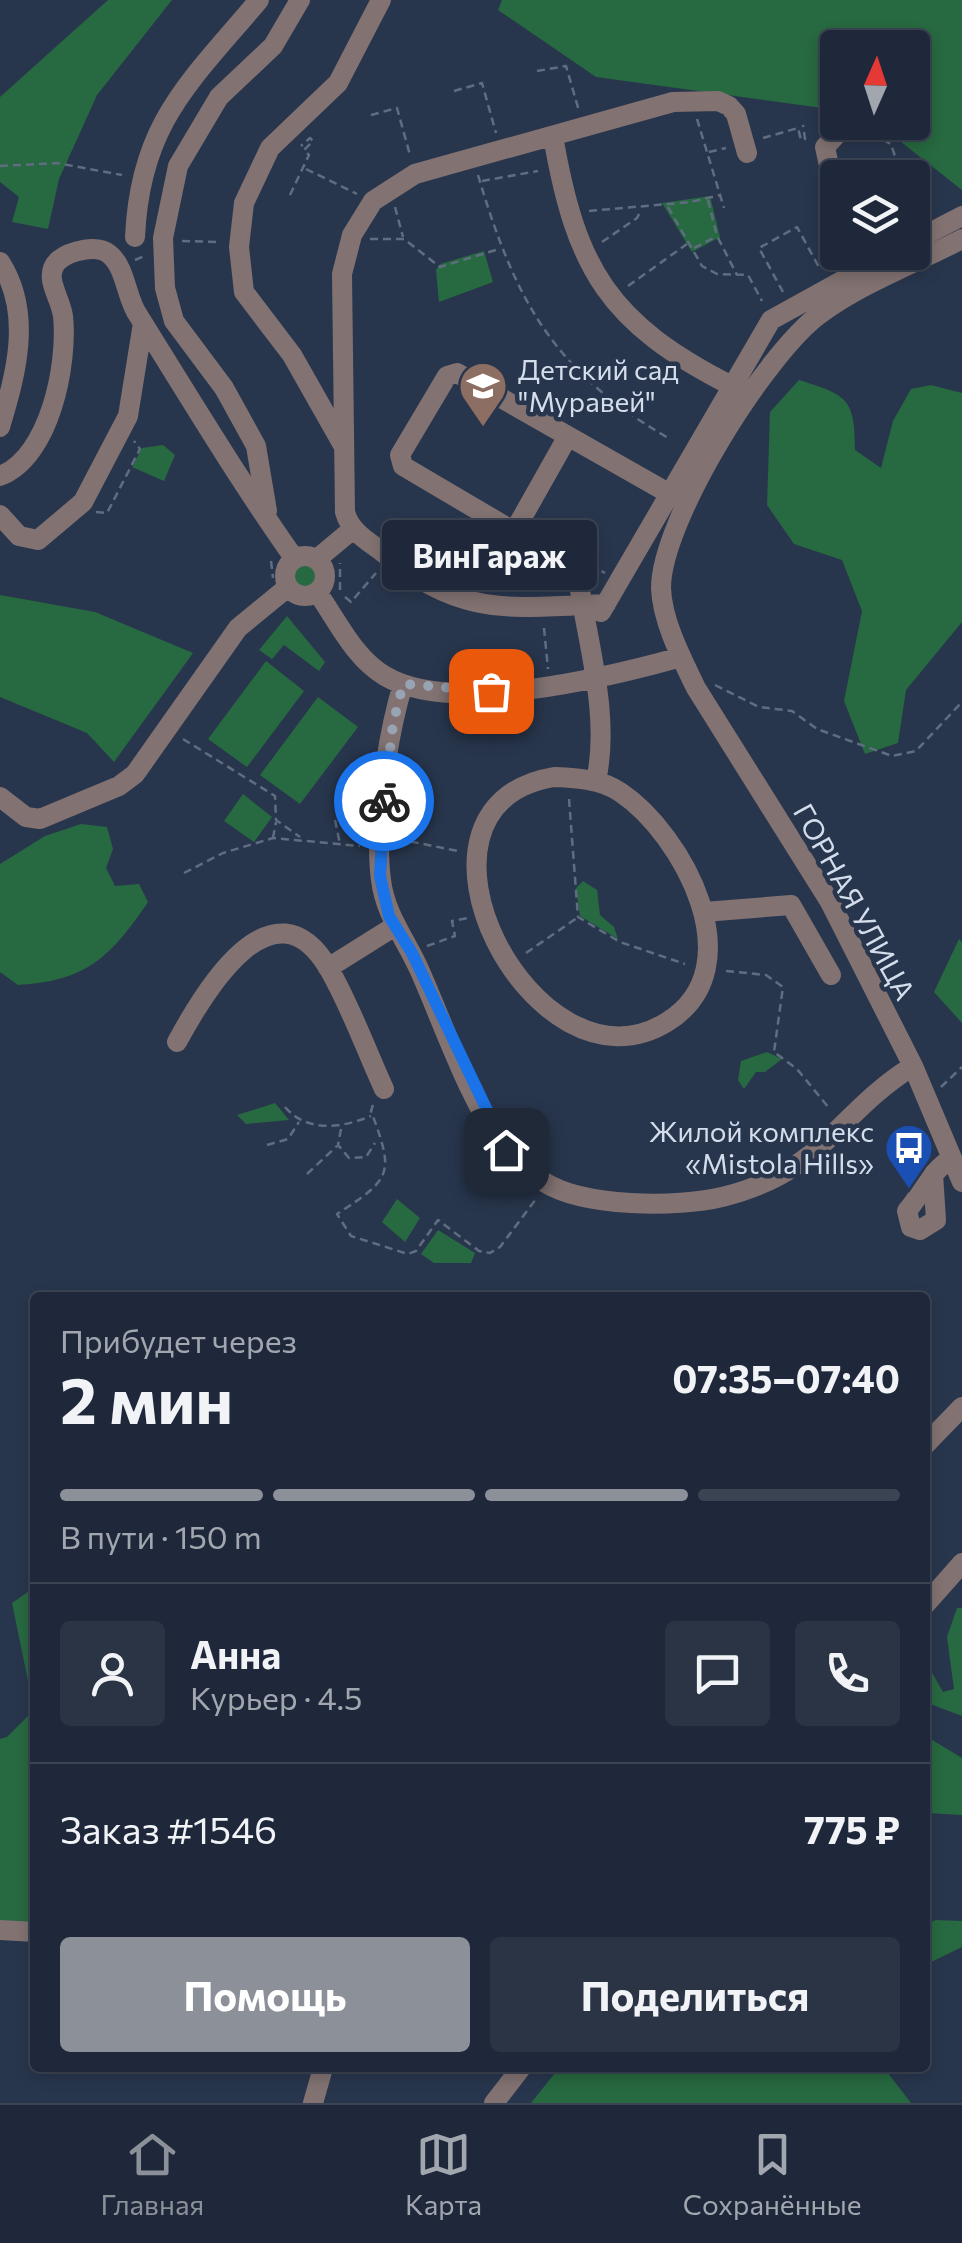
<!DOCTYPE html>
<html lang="ru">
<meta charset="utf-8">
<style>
:root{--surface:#1e283a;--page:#2b3445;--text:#f1f3f6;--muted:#a1a6af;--line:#3c4454;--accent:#8c9099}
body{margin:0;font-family:Commissioner,sans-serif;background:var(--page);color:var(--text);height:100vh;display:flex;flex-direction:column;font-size:38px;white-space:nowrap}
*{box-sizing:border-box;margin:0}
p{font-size:32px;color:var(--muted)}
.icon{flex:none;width:55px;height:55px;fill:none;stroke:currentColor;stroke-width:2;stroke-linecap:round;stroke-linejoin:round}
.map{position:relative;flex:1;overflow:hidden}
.details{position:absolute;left:30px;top:1292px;width:900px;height:780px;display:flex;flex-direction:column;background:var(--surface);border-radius:10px;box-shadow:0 5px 15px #0003,0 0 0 2px var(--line)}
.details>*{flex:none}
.needle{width:65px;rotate:3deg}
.controls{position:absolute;left:820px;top:30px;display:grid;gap:20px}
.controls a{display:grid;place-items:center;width:110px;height:110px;border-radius:10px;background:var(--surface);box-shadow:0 5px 15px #0003,0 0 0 2px var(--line);font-size:50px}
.pin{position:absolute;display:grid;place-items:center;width:85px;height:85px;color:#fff;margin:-42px;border-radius:20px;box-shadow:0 5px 15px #0006}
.courier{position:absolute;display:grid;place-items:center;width:100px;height:100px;margin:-50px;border:8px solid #1a73e8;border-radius:50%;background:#fff;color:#222;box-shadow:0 2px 12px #0007}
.bubble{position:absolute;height:70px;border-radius:10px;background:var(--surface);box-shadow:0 5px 15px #0003,0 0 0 2px var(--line);font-size:32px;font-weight:700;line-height:70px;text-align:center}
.head em{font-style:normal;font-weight:700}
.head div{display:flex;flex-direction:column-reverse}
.head{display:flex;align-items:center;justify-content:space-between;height:170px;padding:0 30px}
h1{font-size:65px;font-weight:700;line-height:75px}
.bar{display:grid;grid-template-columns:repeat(4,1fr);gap:15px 10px;align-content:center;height:120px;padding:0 30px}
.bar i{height:12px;border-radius:8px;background:var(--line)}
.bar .selected{background:var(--accent)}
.bar p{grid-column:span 4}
.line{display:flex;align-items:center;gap:25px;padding:0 30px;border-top:2px solid var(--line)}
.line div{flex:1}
.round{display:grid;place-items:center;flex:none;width:105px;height:105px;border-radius:10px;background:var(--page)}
.button{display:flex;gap:20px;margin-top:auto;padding:20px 30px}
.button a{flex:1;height:115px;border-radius:10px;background:var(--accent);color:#fff;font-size:40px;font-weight:700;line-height:115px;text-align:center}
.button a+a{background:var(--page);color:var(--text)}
.tab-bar{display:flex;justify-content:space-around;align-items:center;height:140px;border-top:2px solid var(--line);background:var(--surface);font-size:28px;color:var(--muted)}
.tab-bar a{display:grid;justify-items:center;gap:5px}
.tab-bar .selected{color:var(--accent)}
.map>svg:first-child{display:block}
.green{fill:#276940}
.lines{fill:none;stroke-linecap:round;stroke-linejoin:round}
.path{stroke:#606d81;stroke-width:2.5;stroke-dasharray:8 5;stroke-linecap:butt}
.minor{stroke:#827272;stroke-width:20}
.done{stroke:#98a3b4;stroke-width:10;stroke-dasharray:0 18}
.route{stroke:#1a73e8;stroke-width:12}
.labels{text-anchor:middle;stroke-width:9;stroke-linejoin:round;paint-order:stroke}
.poi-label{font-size:28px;fill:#d4ddec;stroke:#28364d;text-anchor:start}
.street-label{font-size:28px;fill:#d4ddec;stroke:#28364d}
</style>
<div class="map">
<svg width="962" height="2103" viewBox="0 0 962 2103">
<rect width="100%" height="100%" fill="#28364d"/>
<path class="green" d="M108,0H172L97,95L59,179L48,229L12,222L19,197L0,182V97Z
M502,0H962V190L877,123L912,122V48H838L837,110L596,77L498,10Z
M710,196L720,237L692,252L662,203Z
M484,251L493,282L439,302L436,270L440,264Z
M799,380C847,395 855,398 855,450L881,468L893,421L911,389L931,385L962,393V622L906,690L898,743L865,754L844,701L862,611L842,560L794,544L767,505L770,412Z
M163,445L175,455L164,481L132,467L142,448Z
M293 576a12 12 0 1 1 24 0a12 12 0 1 1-24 0Z
M0,595L95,612L193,653L114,762L87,733L0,697Z
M287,616L325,662L319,671L284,645L272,659L259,650Z
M266,661L304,691L247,767L208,739Z
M318,697L358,727L300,804L260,775Z
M243,794L272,817L254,842L224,821Z
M81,824L107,827L113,849L106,868L115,886L139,884L148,902C110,958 86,981 18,985L0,972V864L45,836Z
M583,881L597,890L600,915L614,927L618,939L580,916L576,888Z
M959,939L962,942V1023L934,992Z
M767,1052L782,1059L765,1072H756L744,1089L738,1080L741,1061Z
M275,1103L289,1120L246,1124L237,1115Z
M397,1199L420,1218L405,1242L382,1222Z
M438,1230L475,1253L471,1263H434L421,1254Z
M35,1587V1894L32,1896L35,1927L0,1924V1739L7,1737L34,1710L12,1603Z
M957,1608H962V1716L925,1702L927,1664L943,1692L954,1689L947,1637Z
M925,1730L929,1738L962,1758V1815L925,1813Z
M936,1920L962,1921V1947L925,1965V1924Z
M559,2068H884L911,2103H531Z"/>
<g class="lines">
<path class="path" d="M537,71L566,66L579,111
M454,91L482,83L496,133
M371,115L397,108L410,155
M697,119L724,208
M763,138L798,128L801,140L805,139L803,125
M883,140L891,144L902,178
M709,152L726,148
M0,166L57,163L122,175
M306,169L357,194
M478,175C515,300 553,372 670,439
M903,175L917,181L912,196
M482,181L538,171
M290,195L309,155L304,150L313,141L310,138L301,146
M708,200L717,236L737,275
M395,207L403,237
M668,207L702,266L717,274L748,275L762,301
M589,211L691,202L720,195
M370,239H404L440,267L499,249
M182,241L219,242
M602,242L637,218L641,210
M694,248L717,236
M135,260L147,255
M628,286L687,244
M783,292L759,248L797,227L820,269
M96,512L107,513L140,449L134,441
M271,561L273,578
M590,565L605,573
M539,566L540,588
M541,586H558
M340,590V563
M345,597L351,602L376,573
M544,628L548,669
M465,667L470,668
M715,685L759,707L792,711L817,729L892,756L916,751L962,702
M183,739L275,796L276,820L300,837
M569,799L578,917L620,942L685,964
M335,820L340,844
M273,838L276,822
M398,839L458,851
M184,873L223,853L273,838L360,846
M427,946L455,936L452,921L468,918
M526,953L577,918
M726,971L766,975L783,987L774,1052L797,1069L829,1108
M941,1087L962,1067
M373,1105L371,1111C394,1173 393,1178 337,1214L351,1236L408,1254L416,1251L438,1220L479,1251L490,1253L500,1247L536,1199
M285,1107C307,1133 342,1128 371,1116
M341,1129L338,1145L349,1158L366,1157L375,1143
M267,1145L288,1139L299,1122
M307,1174L337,1146"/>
<path class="minor" d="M553,136C576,269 608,323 732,386
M838,207L825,147L839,132L868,123
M135,237C140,123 190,82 259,0
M962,239C916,263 862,283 820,314C766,353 661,520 661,588C662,621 682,659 696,688L830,902L913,1066L962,1182
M912,242L962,216
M0,262C33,313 16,374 0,427
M343,445L292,355L244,292L239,247L244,203L270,148L338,83L381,0
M0,476C50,457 68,364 63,316C61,303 54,292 52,280C51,272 53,265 59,260C70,251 97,244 109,254C126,267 126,298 138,315C189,397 239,480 294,558
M267,511L256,446L224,388L174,321L165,288L163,238L178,166L219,97L273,46L300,0
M0,515L19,536L38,540L83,502L128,416L143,323
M515,530L568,436
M285 576a20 20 0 1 1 40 0a20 20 0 1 1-40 0Z
M317,559L353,529
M317,592C337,620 354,658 385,676C452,716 609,677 681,657
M606,604C506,608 462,618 381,551C366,540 350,531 345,512L342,274L352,235L373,201L415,174L673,102L718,101L729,106L736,114L747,153
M601,612L771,320L894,252
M403,684C387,737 374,825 381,880C385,914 405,938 419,969C444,1025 468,1098 504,1147C514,1161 529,1173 544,1182C583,1207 677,1208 722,1197C824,1172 836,1114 913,1066
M554,777C576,778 601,779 620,792C683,834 755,968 667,1022C535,1104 380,806 554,777Z
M596,781C610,717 589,649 579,584L571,565L403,466L400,455L447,376L457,373L670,494
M0,797L26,817L40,819L119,786L135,774L238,628L288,587
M704,912L791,905L831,975
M328,968L395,926
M177,1042C203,994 273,874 329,969C351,1007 366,1050 384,1089
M933,1174L936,1220L920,1230L911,1227L907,1211C923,1192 931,1171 952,1158
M925,1445L962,1407
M925,1605L962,1563
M0,1930L35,1932
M313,2103L323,2068
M494,2103L521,2068"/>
</g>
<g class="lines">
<path class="done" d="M384,801L393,724L403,684L491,691"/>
<path class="route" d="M384,801L380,876L389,916L412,953L506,1150"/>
</g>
<defs>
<g id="school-pin" transform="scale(2.5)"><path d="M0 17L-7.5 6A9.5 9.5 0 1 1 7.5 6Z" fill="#8d6e63" stroke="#28364d"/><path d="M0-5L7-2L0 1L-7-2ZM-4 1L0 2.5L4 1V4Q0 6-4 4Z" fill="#fff"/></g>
<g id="bus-pin" transform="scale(2.5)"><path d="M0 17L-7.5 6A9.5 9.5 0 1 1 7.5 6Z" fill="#1a4fb4" stroke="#28364d"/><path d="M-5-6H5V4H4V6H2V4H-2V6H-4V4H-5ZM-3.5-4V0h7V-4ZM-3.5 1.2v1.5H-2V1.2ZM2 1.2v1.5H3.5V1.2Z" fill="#fff"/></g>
</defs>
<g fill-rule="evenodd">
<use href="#school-pin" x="483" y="386"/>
<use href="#bus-pin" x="909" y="1148"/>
</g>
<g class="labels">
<g class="poi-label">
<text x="518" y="380">Детский сад<tspan x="518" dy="32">"Муравей"</tspan></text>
<text x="874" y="1142" text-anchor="end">Жилой комплекс<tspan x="874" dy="32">«Mistola Hills»</tspan></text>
</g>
<g class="street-label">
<text transform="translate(854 902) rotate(61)" y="10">ГОРНАЯ УЛИЦА</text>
</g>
</g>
</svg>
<div class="controls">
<a><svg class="needle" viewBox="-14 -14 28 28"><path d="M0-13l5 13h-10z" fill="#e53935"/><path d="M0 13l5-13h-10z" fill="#a1a6af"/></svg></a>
<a><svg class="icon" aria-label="layers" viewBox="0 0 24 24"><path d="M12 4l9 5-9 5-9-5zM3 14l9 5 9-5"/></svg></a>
</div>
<div class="pin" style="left:491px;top:691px;background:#ea580c"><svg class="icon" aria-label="bag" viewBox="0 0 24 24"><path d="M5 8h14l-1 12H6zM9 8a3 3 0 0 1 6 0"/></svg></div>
<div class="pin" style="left:506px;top:1150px;background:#1f2937"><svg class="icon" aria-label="home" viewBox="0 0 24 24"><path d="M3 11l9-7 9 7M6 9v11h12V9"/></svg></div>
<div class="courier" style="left:384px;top:801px"><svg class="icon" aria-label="bike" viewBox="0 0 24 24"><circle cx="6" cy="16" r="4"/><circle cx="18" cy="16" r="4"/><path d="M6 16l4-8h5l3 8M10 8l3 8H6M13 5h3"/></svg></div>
<div class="bubble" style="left:382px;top:520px;width:215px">ВинГараж</div>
<section class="details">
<div class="head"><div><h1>2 мин</h1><p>Прибудет через</p></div><em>07:35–07:40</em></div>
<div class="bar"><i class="selected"></i><i class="selected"></i><i class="selected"></i><i></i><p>В пути · 150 m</p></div>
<div class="line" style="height:180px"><a class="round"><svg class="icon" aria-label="person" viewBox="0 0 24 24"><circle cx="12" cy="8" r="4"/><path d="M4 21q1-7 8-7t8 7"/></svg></a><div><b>Анна</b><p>Курьер · 4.5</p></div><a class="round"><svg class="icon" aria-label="chat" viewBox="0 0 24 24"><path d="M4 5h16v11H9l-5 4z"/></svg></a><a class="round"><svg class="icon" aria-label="phone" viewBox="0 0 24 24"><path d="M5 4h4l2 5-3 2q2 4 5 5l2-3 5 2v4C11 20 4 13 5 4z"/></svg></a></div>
<div class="line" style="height:130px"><div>Заказ #1546</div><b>775 ₽</b></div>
<div class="button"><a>Помощь</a><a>Поделиться</a></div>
</section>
</div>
<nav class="tab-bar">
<a class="selected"><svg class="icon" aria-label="home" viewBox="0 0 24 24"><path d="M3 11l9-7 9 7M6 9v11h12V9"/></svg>Главная</a>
<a><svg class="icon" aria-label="map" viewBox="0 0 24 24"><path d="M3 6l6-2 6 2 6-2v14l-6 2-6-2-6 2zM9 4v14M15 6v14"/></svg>Карта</a>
<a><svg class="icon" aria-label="saved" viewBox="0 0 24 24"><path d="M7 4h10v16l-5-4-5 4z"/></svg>Сохранённые</a>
</nav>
